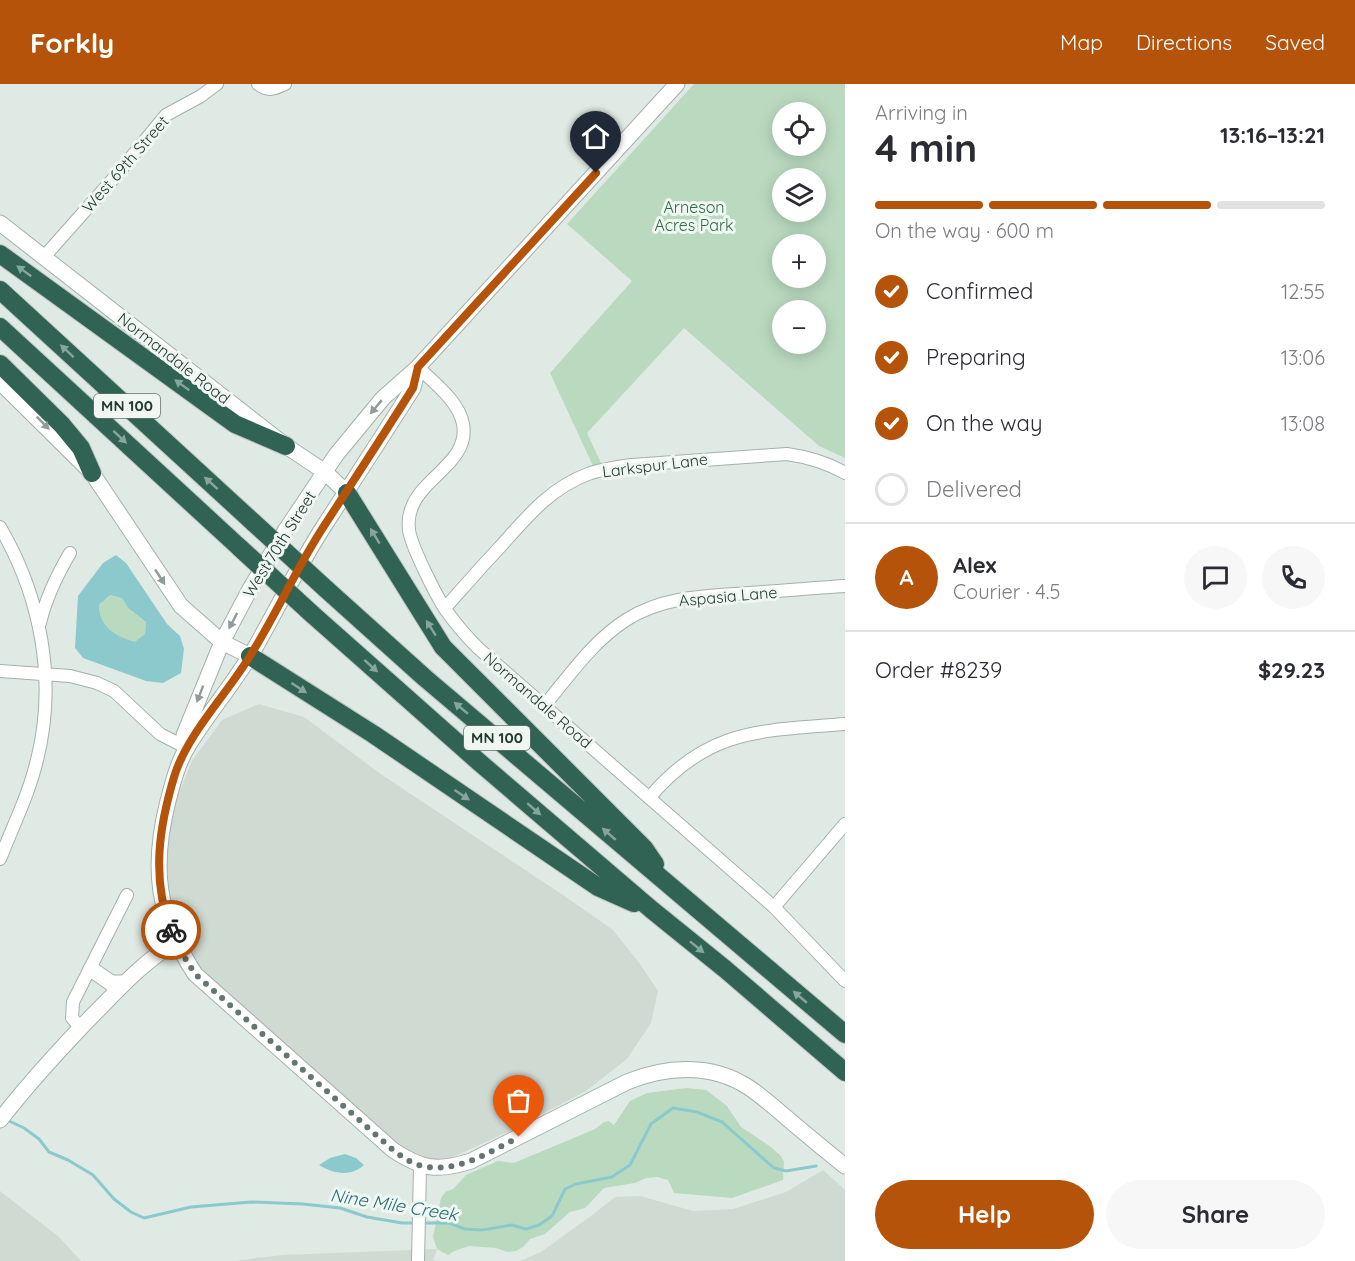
<!DOCTYPE html>
<meta charset="utf-8">
<style>
:root{--surface:#fff;--page:#f7f7f7;--text:#2b2b33;--muted:#7c7c81;--line:#e1e1e2;--accent:#b45309}
body{margin:0;font-family:Quicksand,sans-serif;background:var(--page);color:var(--text);height:100vh;display:flex;flex-direction:column;font-size:22px;white-space:nowrap}
*{box-sizing:border-box;margin:0}
p{font-size:20px;color:var(--muted)}
.icon{flex:none;width:33px;height:33px;fill:none;stroke:currentColor;stroke-width:2;stroke-linecap:round;stroke-linejoin:round}
.map{position:relative;flex:1;overflow:hidden}
.sheet{display:flex;flex-direction:column;background:var(--surface);width:510px}
.sheet>*{flex:none}
.tools{position:absolute;left:772px;top:18px;display:grid;gap:12px}
.tools a{display:grid;place-items:center;width:54px;height:54px;border-radius:50%;background:var(--surface);box-shadow:0 3px 15px #0003;font-size:30px}
.pin{position:absolute;display:grid;place-items:center;width:51px;height:51px;color:#fff;margin:-62px -26px;border-radius:50% 50% 50% 0;rotate:-45deg;box-shadow:0 0 6px #0007}
.pin .icon{rotate:45deg}
.courier{position:absolute;display:grid;place-items:center;width:60px;height:60px;margin:-30px;border:4px solid #b45309;border-radius:50%;background:#fff;color:#222;box-shadow:0 2px 8px #0007}
.headline em{font-style:normal;font-weight:700}
.headline div{display:flex;flex-direction:column-reverse}
.headline{display:flex;align-items:center;justify-content:space-between;height:102px;padding:0 30px}
h1{font-size:39px;font-weight:700;line-height:45px}
.bar{display:grid;grid-template-columns:repeat(4,1fr);gap:9px 6px;align-content:center;height:72px;padding:0 30px}
.bar i{height:8px;border-radius:4px;background:var(--line)}
.bar .current{background:var(--accent)}
.bar p{grid-column:span 4}
.line{display:flex;align-items:center;gap:15px;padding:0 30px;border-top:2px solid var(--line)}
.line div{flex:1}
.round{display:grid;place-items:center;flex:none;width:63px;height:63px;border-radius:32px;background:var(--page)}
ol{padding:0 30px;list-style:none}
li{display:flex;align-items:center;gap:18px;height:66px}
li p{margin-inline-start:auto}
li .icon{padding:6px;border-radius:50%;background:var(--accent);color:#fff;stroke-width:4}
li:last-child{color:var(--muted)}
li i{width:33px;height:33px;border:3px solid var(--line);border-radius:50%}
.button{display:flex;gap:12px;margin-top:auto;padding:12px 30px}
.button a{flex:1;height:69px;border-radius:36px;background:var(--accent);color:#fff;font-size:24px;font-weight:700;line-height:69px;text-align:center}
.button a+a{background:var(--page);color:var(--text)}
header{display:flex;align-items:center;gap:36px;box-sizing:border-box;height:84px;padding:0 30px;background:var(--accent);color:#fff}
header strong{font-size:28px}
nav{display:flex;gap:33px;margin-inline-start:auto;font-size:21px}
main{display:flex;flex:1;min-height:0}
.map>svg:first-child{display:block}
.built{fill:#cfdad3}
.green{fill:#badabf;fill-rule:evenodd}
.water{fill:#8cc9cc;fill-rule:evenodd}
.lines{fill:none;stroke-linecap:round;stroke-linejoin:round}
.stream{stroke:#8cc9cc;stroke-width:3}
.minor-casing{stroke:#a3b1aa;stroke-width:14}
.tertiary-casing{stroke:#a3b1aa;stroke-width:17}
.motorway-casing{stroke:#bdc4c1;stroke-width:20}
.minor{stroke:#fff;stroke-width:12}
.tertiary{stroke:#fff;stroke-width:15}
.motorway{stroke:#306353;stroke-width:18}
.motorway-bridge-casing{stroke:#bdc4c1;stroke-width:20;stroke-linecap:butt}
.motorway-bridge{stroke:#306353;stroke-width:18}
.oneway{fill:#86a69b}
.oneway2{fill:#909c98}
.done{stroke:#64776f;stroke-width:6;stroke-dasharray:0 10.8}
.route{stroke:#b45309;stroke-width:8}
.labels{text-anchor:middle;stroke-width:6;stroke-linejoin:round;paint-order:stroke}
.shield{fill:#f0f7f3;stroke:#60726a;stroke-width:1.5}
.shield-label{font-size:15px;font-weight:bold;fill:#223930}
.street-label{font-size:16px;fill:#223930;stroke:#f0f7f3}
.park-label{font-size:16px;fill:#2f6d40;stroke:#f0f7f3}
.water-label{font-size:18px;font-style:italic;fill:#216c70;stroke:#f0f7f3}
</style>
<header>
<strong>Forkly</strong>
<nav><a>Map</a><a>Directions</a><a>Saved</a></nav>
</header>
<main>
<div class="map">
<svg width="845" height="1177" viewBox="0 0 845 1177">
<rect width="100%" height="100%" fill="#e0eae4"/>
<path class="built" d="M259,620L304,633L382,691L563,811L613,846L640,880L658,907L651,939L627,975L586,1007L516,1044L440,1079L394,1062L182,871L161,776L172,726L192,677L222,636Z
M823,1086L845,1106V1177H520L541,1168L595,1129L615,1113L640,1112L693,1127L733,1125L786,1108Z
M0,1107L59,1153L81,1177H0Z
M437,1165L433,1176L438,1177H234L282,1171Z"/>
<path class="green" d="M694,0H845V374L819,362L684,244L587,349L601,379L593,382L550,289L632,197L567,140ZM816,28V62H783V28ZM816,94V128H783V94ZM783,160H816V194H783ZM783,226H816V260H783Z
M110,511L122,514L128,524L146,538L145,550L135,559C117,553 99,543 99,521Z
M686,1004L706,1006L727,1022L741,1043L771,1063L781,1072L784,1078L783,1096L732,1114L674,1109L668,1096L657,1093L646,1094L635,1099L604,1104L585,1124L570,1128L545,1150L530,1155L523,1163L516,1167L507,1168L496,1164L469,1162L454,1167L448,1171L437,1165L433,1153L441,1114L445,1108L453,1105L466,1091L498,1077L514,1079L595,1045L604,1038L609,1037L614,1041L630,1017L647,1009Z"/>
<path class="water" d="M116,471L126,479L167,540L180,552L184,565L181,589L163,599L146,597L83,574L75,564L78,512L103,479ZM110,511L122,514L128,524L146,538L145,550L135,558C117,553 99,543 99,521Z
M345,1070L356,1074L364,1081C351,1093 333,1090 319,1081L330,1074Z"/>
<g class="lines">
<path class="stream" d="M7,1036L24,1044L39,1055L49,1068L68,1076L93,1091L114,1115L131,1128L144,1134L191,1123L251,1118L303,1120L340,1124L367,1133L402,1139H416
M422,1139H449L465,1145L482,1146L512,1141L526,1145L539,1141L552,1132L565,1105L576,1100L612,1093L630,1081L651,1040L673,1024L697,1028L722,1038L774,1084L786,1087L816,1082"/>
<g class="minor-casing">
<path id="minor" d="M258,0C268,8 275,5 285,0
M44,173L114,94L166,31L201,12L217,0
M418,283C433,298 459,317 463,340C470,377 423,393 412,423C409,430 408,438 409,446C411,462 436,511 445,525C455,539 466,552 478,564L774,823L845,897
M0,443C41,513 57,597 37,676C29,710 13,742 0,775
M445,524C463,504 481,483 500,463C526,434 550,404 588,390C602,385 617,383 632,381L787,370C808,373 826,378 845,389
M40,539C46,514 57,491 70,469
M0,587L70,592L97,599L114,607L160,650L187,664
M544,622C569,592 593,557 626,536C663,512 707,512 749,509C781,507 813,504 845,502
M649,714C708,644 761,647 845,640
M774,823L845,740
M81,944L72,934L73,918L127,811
M418,1177L420,1082"/>
</g>
<g class="tertiary-casing">
<path id="tertiary" d="M0,139L286,362L325,388L347,409
M418,283L413,304C384,350 354,396 324,442C299,481 278,523 255,564C235,598 209,628 188,662C178,678 173,698 168,717C151,784 157,832 195,890L393,1066C422,1085 437,1088 471,1077L627,998C666,982 711,979 748,1003C762,1012 775,1024 788,1035C807,1051 826,1067 845,1082
M0,298L92,389L181,522L222,558L250,572
M187,664L184,651L222,558L250,505L285,447L336,371L383,314L418,283L677,0
M91,885L111,899H124
M0,1036C29,999 60,965 93,931C120,904 143,878 176,858"/>
</g>
<g class="motorway-casing">
<path id="motorway" d="M0,170L235,340L286,362
M0,206L254,439
M0,243L240,464
M0,280L62,341L81,364L92,389
M347,409L443,563L644,764L655,780
M326,505L425,594L845,950
M312,530L479,678L652,826L725,885L845,988
M250,572L373,650L598,803L634,819"/>
</g>
<use href="#minor" class="minor"/>
<use href="#tertiary" class="tertiary"/>
<use href="#motorway" class="motorway"/>
<g class="motorway-bridge-casing">
<path id="motorway-bridge" d="M254,439L326,505
M240,464L312,530"/>
</g>
<use href="#motorway-bridge" class="motorway-bridge"/>
</g>
<defs><path id="oneway-solid" d="M-6-.8H1V-3.2L6.5 0L1 3.2V.8H-6Z" transform="scale(1.5)"/></defs>
<g class="oneway">
<use href="#oneway-solid" transform="translate(24 187) rotate(-144)"/>
<use href="#oneway-solid" transform="translate(67 267) rotate(-137)"/>
<use href="#oneway-solid" transform="translate(182 301) rotate(-144)"/>
<use href="#oneway-solid" transform="translate(120 353) rotate(43)"/>
<use href="#oneway-solid" transform="translate(211 399) rotate(-138)"/>
<use href="#oneway-solid" transform="translate(375 452) rotate(-121)"/>
<use href="#oneway-solid" transform="translate(431 544) rotate(-122)"/>
<use href="#oneway-solid" transform="translate(371 582) rotate(42)"/>
<use href="#oneway-solid" transform="translate(299 604) rotate(33)"/>
<use href="#oneway-solid" transform="translate(461 624) rotate(-140)"/>
<use href="#oneway-solid" transform="translate(462 711) rotate(34)"/>
<use href="#oneway-solid" transform="translate(534 725) rotate(41)"/>
<use href="#oneway-solid" transform="translate(609 750) rotate(-139)"/>
<use href="#oneway-solid" transform="translate(697 863) rotate(39)"/>
<use href="#oneway-solid" transform="translate(800 913) rotate(-140)"/>
</g>
<g class="oneway2">
<use href="#oneway-solid" transform="translate(376 323) rotate(130)"/>
<use href="#oneway-solid" transform="translate(43 339) rotate(45)"/>
<use href="#oneway-solid" transform="translate(160 493) rotate(57)"/>
<use href="#oneway-solid" transform="translate(233 537) rotate(118)"/>
<use href="#oneway-solid" transform="translate(200 610) rotate(111)"/>
</g>
<g class="lines">
<path class="done" d="M171,846L185,874L195,890L393,1066C401,1072 412,1080 422,1082C457,1090 489,1068 519,1053"/>
<path class="route" d="M171,846C151,794 159,742 175,690C189,648 227,610 250,572C277,529 297,483 324,442C354,396 384,350 413,304L418,283L596,89"/>
</g>
<g class="labels">
<g class="shield">
<rect x="94" y="310" width="66" height="24" rx="4.5"/>
<rect x="464" y="642" width="66" height="24" rx="4.5"/>
</g>
<g class="shield-label">
<text x="127" y="327">MN 100</text>
<text x="497" y="659">MN 100</text>
</g>
<g class="street-label">
<text transform="translate(125 80) rotate(-49)" y="6">West 69th Street</text>
<text transform="translate(174 274) rotate(38)" y="6">Normandale Road</text>
<text transform="translate(655 381) rotate(-7)" y="6">Larkspur Lane</text>
<text transform="translate(279 460) rotate(-58)" y="6">West 70th Street</text>
<text transform="translate(728 512) rotate(-5)" y="6">Aspasia Lane</text>
<text transform="translate(538 616) rotate(41)" y="6">Normandale Road</text>
</g>
<g class="park-label">
<text x="694" y="129">Arneson<tspan x="694" dy="18">Acres Park</tspan></text>
</g>
<g class="water-label">
<text transform="translate(394 1121) rotate(9)" y="6">Nine Mile Creek</text>
</g>
</g>
</svg>
<div class="tools">
<a><svg class="icon" aria-label="locate" viewBox="0 0 24 24"><circle cx="12" cy="12" r="6"/><path d="M12 2v4M12 18v4M2 12h4M18 12h4"/></svg></a>
<a><svg class="icon" aria-label="layers" viewBox="0 0 24 24"><path d="M12 4l9 5-9 5-9-5zM3 14l9 5 9-5"/></svg></a>
<a>+</a>
<a>−</a>
</div>
<div class="pin" style="left:519px;top:1053px;background:#ea580c"><svg class="icon" aria-label="bag" viewBox="0 0 24 24"><path d="M5 8h14l-1 12H6zM9 8a3 3 0 0 1 6 0"/></svg></div>
<div class="pin" style="left:596px;top:89px;background:#1f2937"><svg class="icon" aria-label="home" viewBox="0 0 24 24"><path d="M3 11l9-7 9 7M6 9v11h12V9"/></svg></div>
<div class="courier" style="left:171px;top:846px"><svg class="icon" aria-label="bike" viewBox="0 0 24 24"><circle cx="6" cy="16" r="4"/><circle cx="18" cy="16" r="4"/><path d="M6 16l4-8h5l3 8M10 8l3 8H6M13 5h3"/></svg></div>
</div>
<section class="sheet">
<div class="headline"><div><h1>4 min</h1><p>Arriving in</p></div><em>13:16–13:21</em></div>
<div class="bar"><i class="current"></i><i class="current"></i><i class="current"></i><i></i><p>On the way · 600 m</p></div>
<ol>
<li><svg class="icon" aria-label="check" viewBox="0 0 24 24"><path d="M5 12l5 5 9-10"/></svg>Confirmed<p>12:55</p></li>
<li><svg class="icon" aria-label="check" viewBox="0 0 24 24"><path d="M5 12l5 5 9-10"/></svg>Preparing<p>13:06</p></li>
<li><svg class="icon" aria-label="check" viewBox="0 0 24 24"><path d="M5 12l5 5 9-10"/></svg>On the way<p>13:08</p></li>
<li><i></i>Delivered</li>
</ol>
<div class="line" style="height:108px"><b class="round" style="background:var(--accent);color:#fff">A</b><div><b>Alex</b><p>Courier · 4.5</p></div><a class="round"><svg class="icon" aria-label="chat" viewBox="0 0 24 24"><path d="M4 5h16v11H9l-5 4z"/></svg></a><a class="round"><svg class="icon" aria-label="phone" viewBox="0 0 24 24"><path d="M5 4h4l2 5-3 2q2 4 5 5l2-3 5 2v4C11 20 4 13 5 4z"/></svg></a></div>
<div class="line" style="height:78px"><div>Order #8239</div><b>$29.23</b></div>
<div class="button"><a>Help</a><a>Share</a></div>
</section>
</main>
